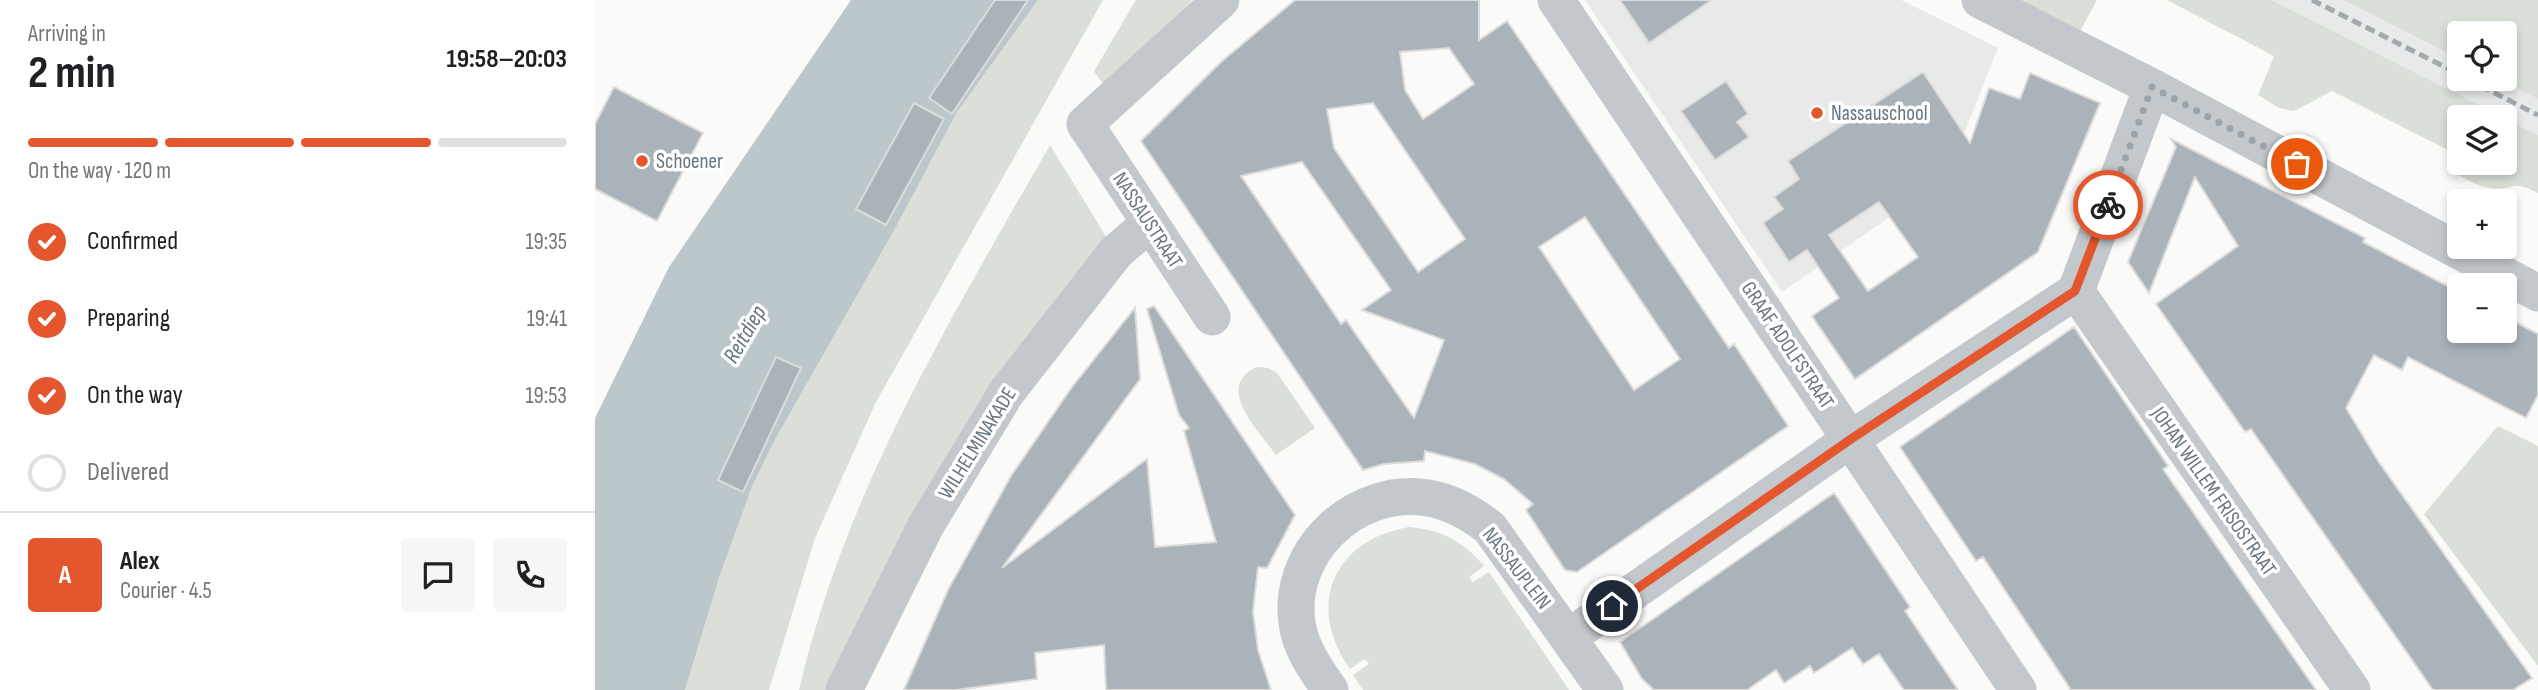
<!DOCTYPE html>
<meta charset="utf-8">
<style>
:root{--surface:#fff;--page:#f6f6f6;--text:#202124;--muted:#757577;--line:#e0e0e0;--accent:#e4572e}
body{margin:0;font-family:"Sofia Sans Condensed",sans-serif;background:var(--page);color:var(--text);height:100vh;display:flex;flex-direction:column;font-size:26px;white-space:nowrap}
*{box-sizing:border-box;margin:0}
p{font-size:23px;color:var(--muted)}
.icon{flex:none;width:38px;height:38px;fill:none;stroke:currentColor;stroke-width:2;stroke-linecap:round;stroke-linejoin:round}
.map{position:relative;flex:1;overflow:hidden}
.panel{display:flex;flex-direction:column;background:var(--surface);width:595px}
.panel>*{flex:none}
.tools{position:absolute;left:1852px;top:21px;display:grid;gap:14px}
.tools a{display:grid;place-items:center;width:70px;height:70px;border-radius:7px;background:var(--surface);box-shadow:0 4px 10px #0003;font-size:35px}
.pin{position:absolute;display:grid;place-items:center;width:60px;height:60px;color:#fff;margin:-30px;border:4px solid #fff;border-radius:50%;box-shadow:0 2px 7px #0007}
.courier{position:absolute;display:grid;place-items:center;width:70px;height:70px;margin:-35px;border:5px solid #e4572e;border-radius:50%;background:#fff;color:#222;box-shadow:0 2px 9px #0007}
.summary em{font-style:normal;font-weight:700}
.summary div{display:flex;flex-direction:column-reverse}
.summary{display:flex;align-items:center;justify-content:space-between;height:119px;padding:0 28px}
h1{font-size:46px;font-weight:700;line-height:52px}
.bar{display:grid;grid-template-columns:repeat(4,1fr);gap:10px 7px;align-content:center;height:84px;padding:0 28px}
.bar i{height:9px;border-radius:5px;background:var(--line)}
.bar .active{background:var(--accent)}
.bar p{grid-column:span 4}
.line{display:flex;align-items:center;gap:18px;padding:0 28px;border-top:2px solid var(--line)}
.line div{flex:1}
.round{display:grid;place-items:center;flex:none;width:74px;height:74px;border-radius:7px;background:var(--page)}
ol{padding:0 28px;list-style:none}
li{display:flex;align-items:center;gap:21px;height:77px}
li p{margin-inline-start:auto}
li .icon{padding:7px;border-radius:50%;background:var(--accent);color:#fff;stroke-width:4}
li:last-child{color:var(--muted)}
li i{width:38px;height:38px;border:4px solid var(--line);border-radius:50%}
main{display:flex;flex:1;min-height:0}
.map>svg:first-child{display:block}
.built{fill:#e8e9e9}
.green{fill:#dadfd7}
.water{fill:#bbc7cb}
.building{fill:#aab3b9;stroke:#dcdcda;stroke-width:2;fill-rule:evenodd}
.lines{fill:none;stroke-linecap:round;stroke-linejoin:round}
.minor{stroke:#c3c8cc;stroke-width:37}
.rail{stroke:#a2aab0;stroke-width:5;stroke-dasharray:10 5;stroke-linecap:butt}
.done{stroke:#99a4ac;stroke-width:7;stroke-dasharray:0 12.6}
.route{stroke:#e4572e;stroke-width:9}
.poi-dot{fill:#e4572e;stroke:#fff;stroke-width:2.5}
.labels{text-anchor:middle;stroke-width:7;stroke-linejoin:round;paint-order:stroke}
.poi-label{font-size:21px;fill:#657683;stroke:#fff;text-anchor:start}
.street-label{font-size:21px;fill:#657683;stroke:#fff}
.water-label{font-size:23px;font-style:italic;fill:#60757c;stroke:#fff}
</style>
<main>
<section class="panel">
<div class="summary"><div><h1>2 min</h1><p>Arriving in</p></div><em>19:58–20:03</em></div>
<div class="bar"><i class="active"></i><i class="active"></i><i class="active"></i><i></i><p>On the way · 120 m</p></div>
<ol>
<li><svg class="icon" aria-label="check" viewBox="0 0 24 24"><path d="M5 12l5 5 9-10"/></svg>Confirmed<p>19:35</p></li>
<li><svg class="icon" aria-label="check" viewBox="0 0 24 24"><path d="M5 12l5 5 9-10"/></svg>Preparing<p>19:41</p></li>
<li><svg class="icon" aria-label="check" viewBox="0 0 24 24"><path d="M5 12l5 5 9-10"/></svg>On the way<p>19:53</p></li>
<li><i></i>Delivered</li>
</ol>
<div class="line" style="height:126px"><b class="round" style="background:var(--accent);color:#fff">A</b><div><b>Alex</b><p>Courier · 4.5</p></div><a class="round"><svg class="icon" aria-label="chat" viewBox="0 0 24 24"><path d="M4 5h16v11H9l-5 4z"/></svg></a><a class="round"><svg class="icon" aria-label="phone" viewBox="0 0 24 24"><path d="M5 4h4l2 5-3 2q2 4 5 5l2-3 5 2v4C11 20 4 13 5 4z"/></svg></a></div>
</section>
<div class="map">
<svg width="1943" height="690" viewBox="0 0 1943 690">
<rect width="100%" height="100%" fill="#fafaf8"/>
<path class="built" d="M990,0H1306L1403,48L1352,177L1187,292Z
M1676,0H1748L1864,59V79H1903L1943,99V135Z"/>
<path class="green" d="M443,0H508L281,402L220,538L174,690H90L125,575L157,487L177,445L301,227L362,112Z
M541,0H597L510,88L499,71Z
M1421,0H1502L1484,33Z
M1572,0H1676L1908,117H1864V163H1909V118L1943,135V193C1916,178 1917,192 1894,188C1882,186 1872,180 1862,174L1855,151L1737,91L1699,111L1684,108L1663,95L1679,56Z
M1748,0H1943V99L1903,79H1909V33H1864V59Z
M455,145L515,243L241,690H204C250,492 355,320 455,145Z
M662,367L673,368L682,373L720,428L681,455C664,431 618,386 662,367Z
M1903,426L1943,446V666L1829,514Z
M814,527C847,530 868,541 889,566L874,577L878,582L894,572L974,690H768L758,675L774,664L770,659L755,669C710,606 738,540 814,527Z"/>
<path class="water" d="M256,0H443L362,112L301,227L177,445L157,487L125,575L90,690H0V418L74,267Z"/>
<path class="building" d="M400,0H433L357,114L334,98Z
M700,0H884V40L912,21L1134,348L1139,344L1193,426L982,572L970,570L931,510L938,504L909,479L880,464L830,451L829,461L789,464L768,470L546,141L626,62ZM854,48L879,84L828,119L810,90L805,52ZM778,103L870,239L823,272L739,148L732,109ZM707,162L796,290L767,310L849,340L819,418L751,320L746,324L646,176ZM990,217L1085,359L1039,390L944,247Z
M1025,0H1117L1054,43Z
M1328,72L1375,143L1394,88L1425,99L1435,73L1505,103L1443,252L1260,379L1217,316L1244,298L1212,250L1194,262L1168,223L1188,209L1179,197L1204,179L1193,161ZM1284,202L1323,257L1273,291L1234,235Z
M1131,81L1153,114L1142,122L1154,137L1120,160L1086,111Z
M19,87L108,133L62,221L0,189V124Z
M319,103L349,119L291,225L261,209Z
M1576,139L1770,238L1768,242L1864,292V331H1909V316L1943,334V395L1931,418L1813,357L1807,370L1779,355L1751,408L1783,461L1937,678L1918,690H1838L1656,429L1650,432L1561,304L1643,246L1600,177L1554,293L1533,262L1581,147Z
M559,306L700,515L672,568L663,567L658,612L663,650L676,690H511L509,645L440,653L442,679L361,690H309L353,590L416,476L477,387L540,308L545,379L407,568L552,459L560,547L621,542L589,431L594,428L584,415L552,309Z
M1479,327L1573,466L1568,469L1721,690H1476L1388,557L1381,561L1305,447Z
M181,357L206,368L148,492L123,480Z
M1239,493L1315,607L1310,611L1363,690H1309L1284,654L1268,664L1257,648L1219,673L1215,666L1189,683L1181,670L1152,690H1059L1047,679L1025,642Z"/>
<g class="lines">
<path class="minor" d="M961,0L1423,690
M1385,0L1557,87L1943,293
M1481,291L1757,690
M617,317L490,124L626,0
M974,637L1256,439L1481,291L1557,87
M249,690L330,527L411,393L521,252L555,223
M735,690C722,671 708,652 703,629C688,554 759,486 833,498C857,502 876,513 895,528L1010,690"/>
<path class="rail" d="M1717,0L1864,74
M1872,79L1943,115"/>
</g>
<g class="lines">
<path class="done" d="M1513,205L1557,87L1702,164"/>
<path class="route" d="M1017,606L1256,439L1480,291L1513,205"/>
</g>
<g class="poi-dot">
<circle cx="1222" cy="113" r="7"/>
<circle cx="47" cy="161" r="7"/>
</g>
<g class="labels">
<g class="poi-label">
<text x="1236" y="120">Nassauschool</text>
<text x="61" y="168">Schoener</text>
</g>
<g class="street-label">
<text transform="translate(553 220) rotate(57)" y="7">NASSAUSTRAAT</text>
<text transform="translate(1193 345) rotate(56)" y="7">GRAAF ADOLFSTRAAT</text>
<text transform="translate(382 443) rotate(-58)" y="7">WILHELMINAKADE</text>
<text transform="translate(1619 491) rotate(55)" y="7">JOHAN WILLEM FRISOSTRAAT</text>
<text transform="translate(922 568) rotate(52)" y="7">NASSAUPLEIN</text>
</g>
<g class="water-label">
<text transform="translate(149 334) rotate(-60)" y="8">Reitdiep</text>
</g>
</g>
</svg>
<div class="tools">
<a><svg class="icon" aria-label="locate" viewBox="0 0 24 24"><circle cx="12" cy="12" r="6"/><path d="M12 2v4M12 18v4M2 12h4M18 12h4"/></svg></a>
<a><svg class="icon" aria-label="layers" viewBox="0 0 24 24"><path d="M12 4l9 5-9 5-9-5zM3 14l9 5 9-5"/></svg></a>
<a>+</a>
<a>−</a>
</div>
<div class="pin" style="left:1702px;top:164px;background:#ea580c"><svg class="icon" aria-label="bag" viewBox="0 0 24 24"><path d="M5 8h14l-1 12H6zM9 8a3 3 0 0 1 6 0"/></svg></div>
<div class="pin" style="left:1017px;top:606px;background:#1f2937"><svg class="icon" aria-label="home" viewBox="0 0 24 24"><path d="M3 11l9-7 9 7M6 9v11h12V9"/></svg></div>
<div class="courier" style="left:1513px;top:205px"><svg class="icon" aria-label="bike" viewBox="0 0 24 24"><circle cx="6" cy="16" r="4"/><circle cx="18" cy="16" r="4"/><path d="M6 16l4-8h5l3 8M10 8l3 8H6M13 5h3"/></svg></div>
</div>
</main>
